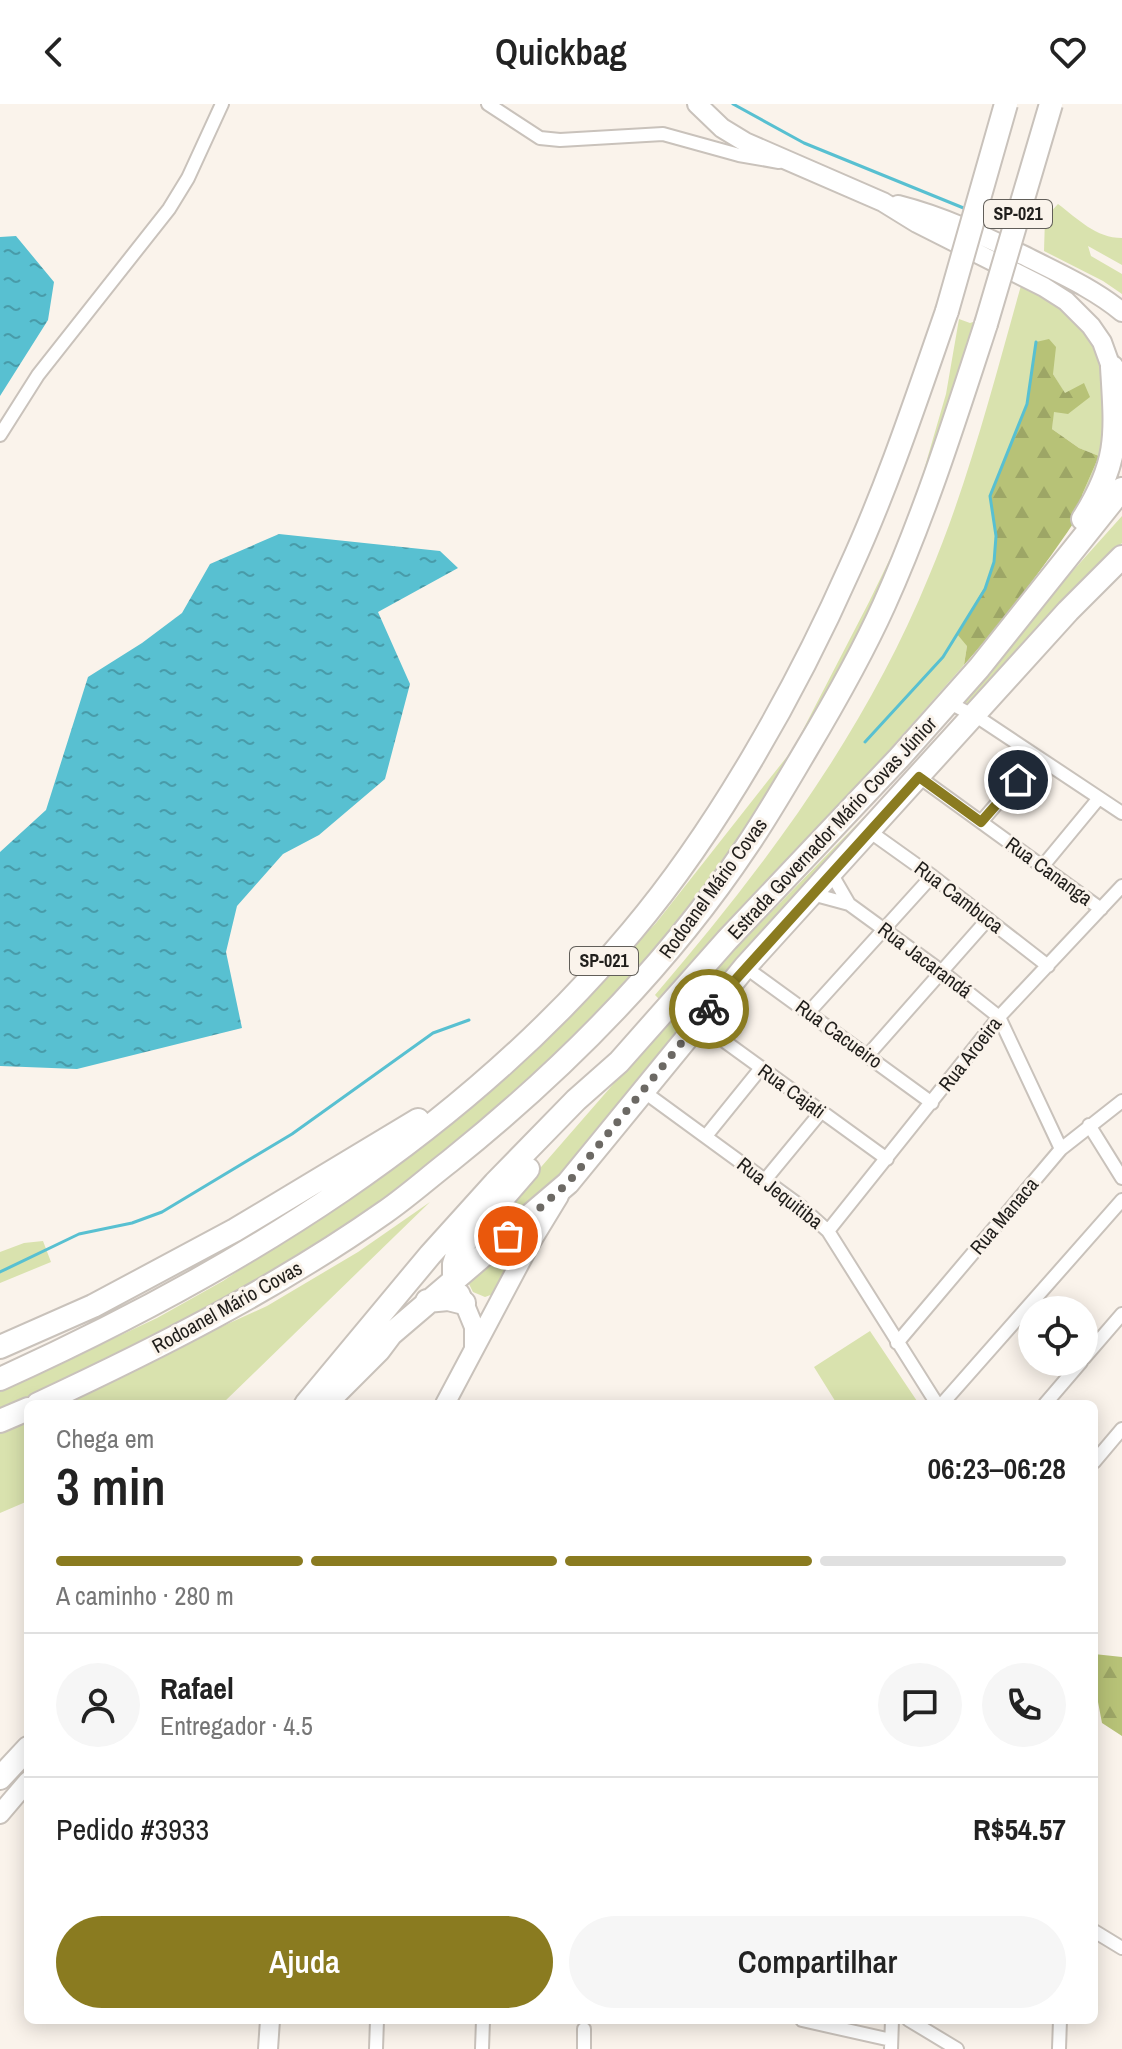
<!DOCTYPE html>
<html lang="pt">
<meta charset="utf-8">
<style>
:root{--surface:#fff;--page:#f6f6f6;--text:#222;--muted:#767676;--line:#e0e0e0;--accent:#8a7b20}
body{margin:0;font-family:"Archivo Narrow",sans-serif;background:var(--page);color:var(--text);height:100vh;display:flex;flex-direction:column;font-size:30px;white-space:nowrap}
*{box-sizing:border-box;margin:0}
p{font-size:26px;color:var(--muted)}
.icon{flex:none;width:44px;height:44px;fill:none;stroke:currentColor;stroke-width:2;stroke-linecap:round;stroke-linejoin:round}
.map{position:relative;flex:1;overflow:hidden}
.side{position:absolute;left:24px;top:1296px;width:1074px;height:624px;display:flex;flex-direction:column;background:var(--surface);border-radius:12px;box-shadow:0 4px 20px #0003}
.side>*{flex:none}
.tools{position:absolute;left:1018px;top:1192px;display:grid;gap:16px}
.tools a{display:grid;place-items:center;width:80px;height:80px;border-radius:50%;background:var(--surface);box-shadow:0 4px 20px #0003;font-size:40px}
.pin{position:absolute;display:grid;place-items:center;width:68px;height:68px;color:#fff;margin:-34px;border:4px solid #fff;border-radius:50%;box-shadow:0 2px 8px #0007}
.courier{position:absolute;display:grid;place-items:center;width:80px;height:80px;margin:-40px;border:6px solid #8a7b20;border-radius:50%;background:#fff;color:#222;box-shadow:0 2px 10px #0007}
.summary em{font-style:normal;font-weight:600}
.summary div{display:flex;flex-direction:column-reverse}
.summary{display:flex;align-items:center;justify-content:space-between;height:136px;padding:0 32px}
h1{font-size:52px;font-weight:600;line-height:60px}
.bar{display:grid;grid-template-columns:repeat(4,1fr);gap:12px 8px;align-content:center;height:96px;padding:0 32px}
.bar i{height:10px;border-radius:6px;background:var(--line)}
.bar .active{background:var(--accent)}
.bar p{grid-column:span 4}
.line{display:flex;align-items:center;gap:20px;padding:0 32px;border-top:2px solid var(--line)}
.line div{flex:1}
.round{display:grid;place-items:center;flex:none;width:84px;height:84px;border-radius:42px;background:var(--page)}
.action{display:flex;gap:16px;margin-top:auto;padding:16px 32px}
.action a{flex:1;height:92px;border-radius:48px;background:var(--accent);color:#fff;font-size:32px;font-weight:600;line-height:92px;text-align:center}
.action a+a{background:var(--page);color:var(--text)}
header{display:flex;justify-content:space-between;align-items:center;height:104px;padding:0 32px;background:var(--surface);font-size:36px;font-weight:600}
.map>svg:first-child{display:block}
.grass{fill:#d9e2ae}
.forest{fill:url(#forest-firs)}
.water{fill:url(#water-ripples)}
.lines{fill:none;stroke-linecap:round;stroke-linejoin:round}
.stream{stroke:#58c0d1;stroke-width:3}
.street-casing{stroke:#c9c2bb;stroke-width:16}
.secondary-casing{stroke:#c9c2bb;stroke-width:22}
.highway-casing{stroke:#c9c2bb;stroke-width:26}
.street{stroke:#fff;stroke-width:12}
.secondary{stroke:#fff;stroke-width:18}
.highway{stroke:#fff;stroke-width:22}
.highway-bridge-casing{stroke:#c9c2bb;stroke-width:26;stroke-linecap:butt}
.highway-bridge{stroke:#fff;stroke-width:22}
.done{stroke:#6c6964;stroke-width:8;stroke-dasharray:0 14.4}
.route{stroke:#8a7b20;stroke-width:10}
.labels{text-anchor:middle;stroke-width:6;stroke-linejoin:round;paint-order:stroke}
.shield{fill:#faf3eb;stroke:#615e59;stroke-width:2}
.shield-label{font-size:18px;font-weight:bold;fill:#201e1b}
.street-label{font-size:20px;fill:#201e1b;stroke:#faf3eb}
</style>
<header><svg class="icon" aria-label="back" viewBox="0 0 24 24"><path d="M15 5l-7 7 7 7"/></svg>Quickbag<svg class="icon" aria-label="heart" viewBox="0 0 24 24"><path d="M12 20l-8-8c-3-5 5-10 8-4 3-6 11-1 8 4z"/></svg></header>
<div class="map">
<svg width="1122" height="1945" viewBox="0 0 1122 1945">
<defs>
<pattern id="forest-firs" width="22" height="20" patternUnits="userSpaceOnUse" patternTransform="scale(2)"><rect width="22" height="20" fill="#b7c277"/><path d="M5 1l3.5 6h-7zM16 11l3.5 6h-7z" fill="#9da666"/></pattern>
<pattern id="water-ripples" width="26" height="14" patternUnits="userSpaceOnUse" patternTransform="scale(2)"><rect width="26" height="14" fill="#58c0d1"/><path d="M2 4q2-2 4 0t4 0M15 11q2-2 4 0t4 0" fill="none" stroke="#489ba9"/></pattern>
</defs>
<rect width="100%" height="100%" fill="#faf3eb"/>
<path class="grass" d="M1058,100C1078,115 1096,134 1122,134V161L1088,142L1091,152L1122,170V190L1103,177L1044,147L1045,114Z
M1022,178L1073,212L1103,251L1114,294L1090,394L1082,391L1099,352L1079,344L1052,325L1053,308L1065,290L1053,270L1030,272L1027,300L990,392L996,432L994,458L967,542L964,561L846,695L660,896L655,891C764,764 865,629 929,472C969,377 994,277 1022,178Z
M959,215L970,219L982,215L931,397L748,736L609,899L486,1014L439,1053L352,1119L234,1193L0,1310V1288L157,1214L223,1177L379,1073L432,1032L542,935L656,819L793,645L869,498L900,434L921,376L946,290Z
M1122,412V439L1063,495L967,600L959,601L1035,509Z
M939,636L552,1086L467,1156L475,1139L697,884Z
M430,1098L222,1300H51L267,1202L358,1148Z
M535,1117L496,1189L485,1193L473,1188L467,1176Z
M43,1137L51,1158L0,1179V1148L24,1139Z
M870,1227L919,1300H837L814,1263Z
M28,1310V1397L0,1409V1323Z"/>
<path class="forest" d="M1049,235L1056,243L1053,270L1065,289L1084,279L1090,293L1068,310L1054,308L1052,325L1079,344L1099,352L1082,391L1090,394C1052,453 1010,509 964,561L967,542L957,530L986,481L994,458L996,432L990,392L1027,300L1036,238Z
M1094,1550L1122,1553V1632L1102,1619L1094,1577Z"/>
<path class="water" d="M16,132L54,178L48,216L0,292V133Z
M279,430L440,447L458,464L378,508L410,580L385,675L319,731L283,750L237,802L226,848L242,924L77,965L0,962V748L46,706L88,573L142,539L182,509L210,460Z"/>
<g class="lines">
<path class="stream" d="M733,0L804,39L966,105
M984,112L1003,120
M865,638L943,553L985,485L994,458L996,432L990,392L1027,300L1036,238
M0,1168L79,1130L132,1119L162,1108L292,1030L433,929L469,916"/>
<g class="street-casing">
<path id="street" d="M488,0L540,34L560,36L663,30L739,51L779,58
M0,331L38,271L169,105L188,74L222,0
M948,598L982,616L1122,709
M919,673L1101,805
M981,718L1036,654
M869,727L932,772L1048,862
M1042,763L1099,694
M831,769L849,800
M812,790L849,800L941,867L999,913L1061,1045
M745,863L932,999
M809,908L932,772
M698,918L887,1055
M868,951L988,815
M643,987L799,1101L828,1127L937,1300
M1089,1021L1122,1074
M706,1032L761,964
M765,1076L821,1008
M828,1127L999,913L1122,782
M897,1239L1061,1045L1122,997
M1084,1254L1122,1210
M942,1300L1122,1096
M1045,1300L1081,1258
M1094,1358L1122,1325
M1094,1827L1122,1844
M802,1916L891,1936
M909,1916L957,1945
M376,1945L377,1916
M482,1945L483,1916
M584,1945V1925
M891,1945L892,1916
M1059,1945L1060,1916"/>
</g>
<g class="secondary-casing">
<path id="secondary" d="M697,0L722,24L745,38L883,98L917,119L1044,183L1066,197L1091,222L1102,238L1115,274
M898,101C942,112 984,132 1025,152C1058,169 1093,184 1122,208
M460,1189L474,1223V1244
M445,1300L531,1138L559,1092
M0,1710L28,1677
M268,1945L270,1916"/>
</g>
<g class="highway-casing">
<path id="highway" d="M1083,415C1120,357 1116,329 1112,263
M454,1175V1160L459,1145L528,1065
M427,1197L448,1195L464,1199
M0,1243L93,1202L235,1126L418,1016
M0,1275C238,1167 463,1030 632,827C718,725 796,586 850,464C888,381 917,293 947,207
M38,1300C158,1244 277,1184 385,1108C408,1092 428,1074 450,1057C562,967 667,862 747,742C768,711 787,678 806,646C834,599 861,552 884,501C925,410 955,315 986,220
M306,1300L430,1151L495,1079L576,996L619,958L727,836L899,654L979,564L1122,385
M325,1300L379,1246L391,1230L568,1079L745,863L1068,507L1122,453
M0,1317L28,1305
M0,1674L28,1644"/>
</g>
<use href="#street" class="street"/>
<use href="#secondary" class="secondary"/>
<use href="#highway" class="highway"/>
<g class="highway-bridge-casing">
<path id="highway-bridge" d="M947,207L1006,0
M986,220L1051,0"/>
</g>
<use href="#highway-bridge" class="highway-bridge"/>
</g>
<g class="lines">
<path class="done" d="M508,1132L568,1079L709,905"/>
<path class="route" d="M709,905L919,673L981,718L1018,676"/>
</g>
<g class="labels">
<g class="shield">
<rect x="984" y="96" width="68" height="28" rx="6"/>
<rect x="570" y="843" width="68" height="28" rx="6"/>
</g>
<g class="shield-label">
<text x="1018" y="116">SP-021</text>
<text x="604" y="863">SP-021</text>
</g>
<g class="street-label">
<text transform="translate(832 724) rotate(-47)" y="7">Estrada Governador Mário Covas Júnior</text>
<text transform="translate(1049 767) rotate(36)" y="7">Rua Cananga</text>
<text transform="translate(713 784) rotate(-54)" y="7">Rodoanel Mário Covas</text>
<text transform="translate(959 793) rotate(37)" y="7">Rua Cambuca</text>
<text transform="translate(925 856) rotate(37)" y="7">Rua Jacarandá</text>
<text transform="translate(839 930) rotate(36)" y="7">Rua Cacueiro</text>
<text transform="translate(970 950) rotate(-52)" y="7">Rua Aroeira</text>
<text transform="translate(792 987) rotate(36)" y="7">Rua Cajati</text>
<text transform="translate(780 1089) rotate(38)" y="7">Rua Jequitiba</text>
<text transform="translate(1004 1112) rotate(-50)" y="7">Rua Manaca</text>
<text transform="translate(227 1203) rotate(-29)" y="7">Rodoanel Mário Covas</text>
</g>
</g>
</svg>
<div class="tools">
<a><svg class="icon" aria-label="locate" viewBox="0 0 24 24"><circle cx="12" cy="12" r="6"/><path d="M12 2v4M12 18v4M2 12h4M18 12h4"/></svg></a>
</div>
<div class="pin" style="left:508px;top:1132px;background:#ea580c"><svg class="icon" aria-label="bag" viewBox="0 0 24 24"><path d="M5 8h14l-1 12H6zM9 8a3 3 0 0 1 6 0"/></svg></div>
<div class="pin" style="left:1018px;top:676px;background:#1f2937"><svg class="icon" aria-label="home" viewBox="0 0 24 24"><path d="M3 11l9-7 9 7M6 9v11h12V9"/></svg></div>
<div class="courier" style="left:709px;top:905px"><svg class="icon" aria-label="bike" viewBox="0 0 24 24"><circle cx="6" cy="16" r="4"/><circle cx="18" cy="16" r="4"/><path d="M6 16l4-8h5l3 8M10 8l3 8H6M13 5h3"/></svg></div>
<section class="side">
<div class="summary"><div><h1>3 min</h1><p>Chega em</p></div><em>06:23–06:28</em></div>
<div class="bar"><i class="active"></i><i class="active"></i><i class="active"></i><i></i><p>A caminho · 280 m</p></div>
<div class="line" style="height:144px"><a class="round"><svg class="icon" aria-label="person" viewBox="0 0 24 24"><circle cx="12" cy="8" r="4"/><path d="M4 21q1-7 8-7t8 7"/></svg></a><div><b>Rafael</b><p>Entregador · 4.5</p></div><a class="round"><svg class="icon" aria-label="chat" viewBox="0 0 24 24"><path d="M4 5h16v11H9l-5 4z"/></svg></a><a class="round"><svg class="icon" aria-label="phone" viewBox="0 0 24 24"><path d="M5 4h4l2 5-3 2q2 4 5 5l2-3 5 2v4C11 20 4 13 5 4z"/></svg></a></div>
<div class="line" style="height:104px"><div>Pedido #3933</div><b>R$54.57</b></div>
<div class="action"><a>Ajuda</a><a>Compartilhar</a></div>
</section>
</div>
